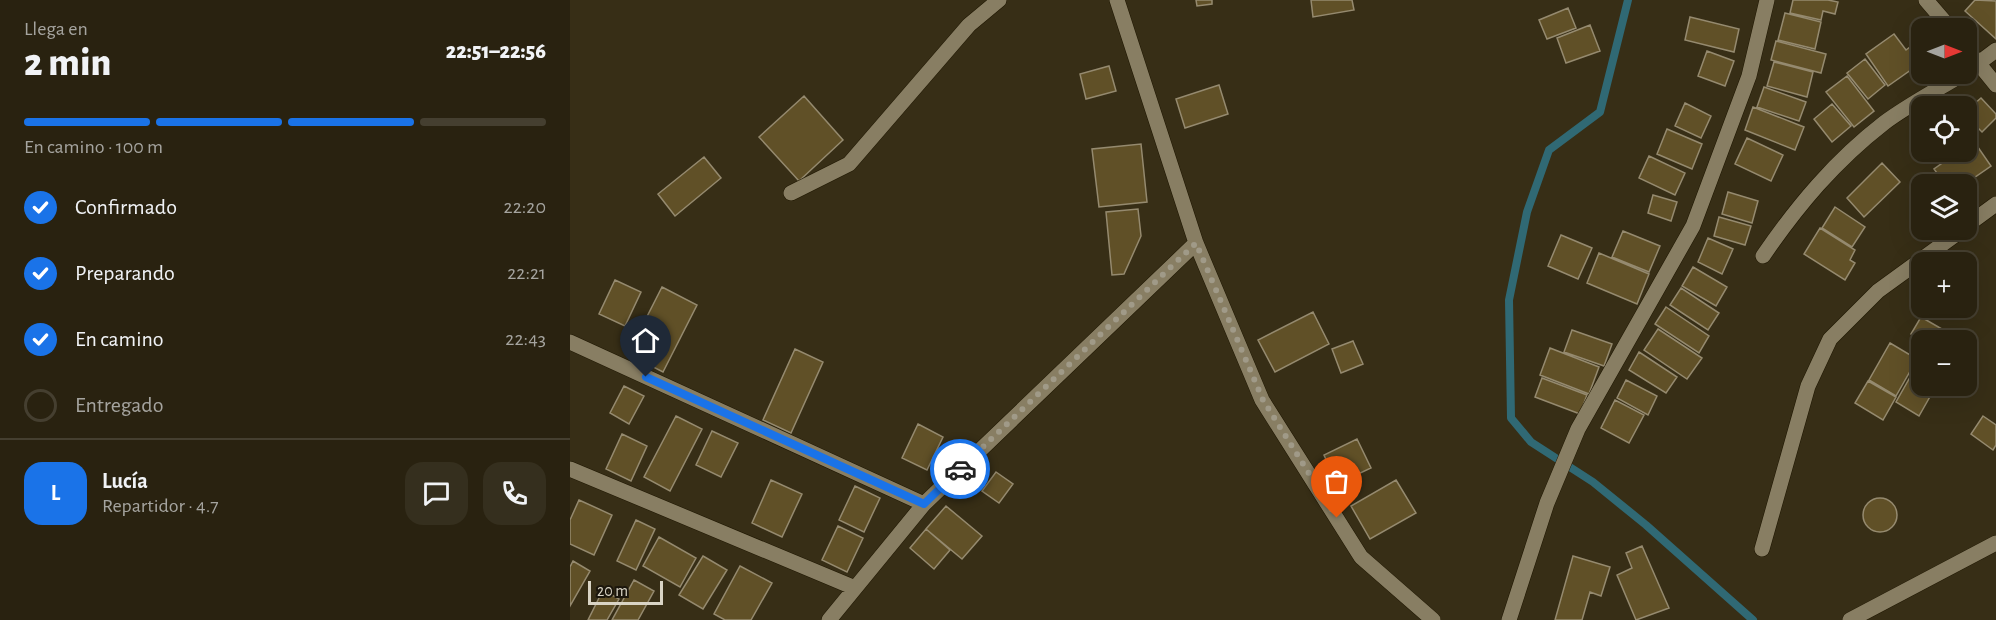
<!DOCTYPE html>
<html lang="es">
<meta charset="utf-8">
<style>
:root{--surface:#292210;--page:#352f1e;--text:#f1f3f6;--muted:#a5a49f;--line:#453f30;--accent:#1a73e8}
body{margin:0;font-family:"Alegreya Sans",sans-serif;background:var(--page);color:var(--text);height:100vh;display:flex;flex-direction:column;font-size:22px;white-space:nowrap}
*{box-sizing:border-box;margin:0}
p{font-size:20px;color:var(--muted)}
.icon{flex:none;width:33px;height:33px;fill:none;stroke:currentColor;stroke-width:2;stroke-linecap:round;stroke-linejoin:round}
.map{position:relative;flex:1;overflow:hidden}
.sheet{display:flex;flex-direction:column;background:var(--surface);width:570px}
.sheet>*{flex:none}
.needle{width:39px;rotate:90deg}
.tools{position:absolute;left:1341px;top:18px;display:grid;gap:12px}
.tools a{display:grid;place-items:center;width:66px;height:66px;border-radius:12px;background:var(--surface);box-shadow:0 6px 24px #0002,0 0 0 2px var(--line);font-size:30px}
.scale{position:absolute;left:18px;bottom:15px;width:75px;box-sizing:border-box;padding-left:6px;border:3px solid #d9d4c5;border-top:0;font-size:16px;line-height:21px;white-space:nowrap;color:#d9d4c5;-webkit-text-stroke:4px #1b160c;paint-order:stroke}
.pin{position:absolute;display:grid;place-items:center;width:51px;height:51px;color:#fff;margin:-62px -26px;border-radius:50% 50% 50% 0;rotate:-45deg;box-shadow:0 0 6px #0007}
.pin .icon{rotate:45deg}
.courier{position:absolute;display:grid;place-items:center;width:60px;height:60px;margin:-30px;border:4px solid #1a73e8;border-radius:50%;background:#fff;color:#222;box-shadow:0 2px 8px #0007}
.headline em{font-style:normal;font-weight:800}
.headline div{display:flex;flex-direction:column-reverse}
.headline{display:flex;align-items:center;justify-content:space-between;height:102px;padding:0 24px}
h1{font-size:39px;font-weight:800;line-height:45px}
.bar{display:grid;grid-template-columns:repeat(4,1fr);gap:9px 6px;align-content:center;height:72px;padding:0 24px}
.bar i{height:8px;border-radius:4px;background:var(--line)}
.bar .active{background:var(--accent)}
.bar p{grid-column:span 4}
.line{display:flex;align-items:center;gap:15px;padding:0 24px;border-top:2px solid var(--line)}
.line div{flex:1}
.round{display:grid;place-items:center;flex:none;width:63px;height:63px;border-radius:18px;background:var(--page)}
ol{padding:0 24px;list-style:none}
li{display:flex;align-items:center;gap:18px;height:66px}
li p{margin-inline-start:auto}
li .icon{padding:6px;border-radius:50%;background:var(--accent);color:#fff;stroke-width:4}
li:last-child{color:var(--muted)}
li i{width:33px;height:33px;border:3px solid var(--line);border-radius:50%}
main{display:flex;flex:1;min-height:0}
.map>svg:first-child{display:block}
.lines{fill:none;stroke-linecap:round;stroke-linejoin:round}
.stream{stroke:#306974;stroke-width:8}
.building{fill:#605027;stroke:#958a6f;stroke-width:1.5}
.street-casing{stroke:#1e1601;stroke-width:16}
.street{stroke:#887e63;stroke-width:15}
.done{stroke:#a09a88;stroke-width:6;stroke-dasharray:0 10.8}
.route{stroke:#1a73e8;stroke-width:8}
</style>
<main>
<section class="sheet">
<div class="headline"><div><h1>2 min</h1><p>Llega en</p></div><em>22:51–22:56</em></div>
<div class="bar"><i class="active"></i><i class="active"></i><i class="active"></i><i></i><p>En camino · 100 m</p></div>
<ol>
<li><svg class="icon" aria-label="check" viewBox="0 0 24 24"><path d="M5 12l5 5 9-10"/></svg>Confirmado<p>22:20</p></li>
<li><svg class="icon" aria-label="check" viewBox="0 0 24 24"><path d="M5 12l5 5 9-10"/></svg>Preparando<p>22:21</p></li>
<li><svg class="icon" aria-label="check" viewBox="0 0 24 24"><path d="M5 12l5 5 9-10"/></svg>En camino<p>22:43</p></li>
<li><i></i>Entregado</li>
</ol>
<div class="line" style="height:108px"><b class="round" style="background:var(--accent);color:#fff">L</b><div><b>Lucía</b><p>Repartidor · 4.7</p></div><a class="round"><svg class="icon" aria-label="chat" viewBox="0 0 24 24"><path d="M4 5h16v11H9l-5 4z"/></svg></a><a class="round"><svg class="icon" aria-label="phone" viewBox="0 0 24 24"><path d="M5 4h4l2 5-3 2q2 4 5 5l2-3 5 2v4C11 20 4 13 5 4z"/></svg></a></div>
</section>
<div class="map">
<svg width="1426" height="620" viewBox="0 0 1426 620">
<rect width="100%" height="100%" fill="#372e16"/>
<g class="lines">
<path class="stream" d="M1058,0L1030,112L979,150L957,212L939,300L941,418L961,442L1023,482L1076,525L1183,620"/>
</g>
<path class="building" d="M626,0H642V4L627,6Z
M741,0H782L784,10L743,17Z
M1223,0H1258L1268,2L1265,14L1253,11L1251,20L1220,13Z
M1405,0L1426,1V39L1395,11Z
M998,8L1006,28L977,39L969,20Z
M1215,13L1251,22L1245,49L1208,40Z
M1120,17L1169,29L1164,52L1115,40Z
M1020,25L1030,51L996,63L987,38Z
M1324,34L1336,50L1352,38V62L1318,86L1296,54Z
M1206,41L1256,54L1251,73L1201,60Z
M1137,51L1164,61L1155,86L1128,76Z
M1295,59L1315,85L1298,99L1277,73Z
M1204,62L1243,72L1237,97L1197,86Z
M539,66L546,91L516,99L510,74Z
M1277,76L1304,111L1284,127L1256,92Z
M649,85L658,114L615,128L606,99Z
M1194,87L1236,102L1229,121L1187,107Z
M234,96L273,140L229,181L189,137Z
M1411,98L1426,114V118L1412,132L1396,116V111Z
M1115,103L1141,116L1131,138L1105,126Z
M1262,104L1281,126L1262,142L1244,119Z
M1183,107L1234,127L1225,150L1175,130Z
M1097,129L1132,144L1122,169L1087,154Z
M1177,138L1213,155L1201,181L1165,164Z
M1403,140L1421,166L1395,184H1375L1364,169L1388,152H1396V145Z
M571,144L577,202L529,207L522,149Z
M1079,156L1115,173L1105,195L1069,178Z
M134,157L151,178L105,216L88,194Z
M1312,163L1330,182L1294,217L1277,198Z
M1158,192L1188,201L1182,223L1152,214Z
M1083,195L1107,202L1101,221L1078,213Z
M1265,207L1295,227L1282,247L1252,228Z
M568,209L571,236L554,274L542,275L536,212Z
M1149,217L1181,226L1175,245L1144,236Z
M1250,228L1285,250L1280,260L1285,263L1275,280L1234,254Z
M1053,231L1090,246L1079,272L1042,257Z
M991,235L1022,248L1008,279L978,266Z
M1138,238L1163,249L1152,274L1128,262Z
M1029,253L1079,274L1067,304L1017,283Z
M1123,267L1157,287L1146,306L1112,286Z
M45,280L71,292L55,326L29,314Z
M92,287L127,305L93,372L58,354Z
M1111,288L1149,313L1138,330L1100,305Z
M1096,307L1139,336L1129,353L1085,324Z
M1378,308H1396L1386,317Z
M743,312L759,344L705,372L688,340Z
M1351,317L1391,340H1352L1341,334Z
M1088,329L1132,358L1117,379L1074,350Z
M1002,330L1042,344L1034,366L994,352Z
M783,341L793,364L771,373L762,349Z
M1320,343L1347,359L1326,396L1299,380Z
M980,348L1029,367L1019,394L970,375Z
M225,349L253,362L221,433L193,420Z
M1069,352L1107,377L1096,393L1059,370Z
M1347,365L1352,367V386H1366L1349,416L1326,402Z
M972,378L1017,395L1010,414L965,397Z
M1056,380L1087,396L1078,415L1047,398Z
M1298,381L1326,397L1313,420L1285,403Z
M54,386L74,396L59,424L40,413Z
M1045,400L1074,415L1059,443L1031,428Z
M106,416L132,429L100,491L74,477Z
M1413,416L1426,425V445L1423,450L1401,434Z
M348,424L373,437L357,470L332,458Z
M142,431L168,443L151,477L126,465Z
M52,434L77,446L61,481L36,469Z
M787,439L801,468L767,484L754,455Z
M426,472L443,484L429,503L412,491Z
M201,480L232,494L212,537L182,523Z
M826,480L846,513L800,539L781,506Z
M285,486L310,498L294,532L269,520Z
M1293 515a17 17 0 1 1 34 0a17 17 0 1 1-34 0Z
M9,500L42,515L24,555L0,544V520Z
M376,506L412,536L392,559L356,529Z
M66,520L85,529L66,570L47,561Z
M268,526L293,538L277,572L252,560Z
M356,529L380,550L364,569L340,548Z
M89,537L126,558L110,587L73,566Z
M1072,546L1099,608L1066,620L1047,575L1062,568L1056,553Z
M133,556L157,570L133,609L109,595Z
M1003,556L1040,567L1031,596L1020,592L1012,620H985Z
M3,561L20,571L0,606V567Z
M170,566L202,583L181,620H155L144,614Z
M64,580L84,591L68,620H42Z
M33,590L49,599L37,620H18Z"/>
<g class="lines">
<g class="street-casing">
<path id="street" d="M547,0L626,243L692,400L791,557L863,620
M1356,0L1380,28
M1396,48L1426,85
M1402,68L1426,50
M221,193L279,164L399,25L429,0
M1396,226L1426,204
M1193,256C1228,205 1265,161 1314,123C1338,105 1367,90 1393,74
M0,342L354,504
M0,469L285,588
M1192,549L1238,386L1260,339L1308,291L1392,230
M259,620L354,504L626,243
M939,620L977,503L1008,429L1123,226L1179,76L1197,0
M1280,620L1426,543"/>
</g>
<use href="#street" class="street"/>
</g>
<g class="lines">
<path class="done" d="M390,469L626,243L693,400L767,518"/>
<path class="route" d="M76,377L354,504L390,469"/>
</g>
</svg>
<div class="tools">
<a><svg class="needle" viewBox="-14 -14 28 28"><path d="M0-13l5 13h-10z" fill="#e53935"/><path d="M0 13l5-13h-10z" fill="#a5a49f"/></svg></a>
<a><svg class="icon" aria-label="locate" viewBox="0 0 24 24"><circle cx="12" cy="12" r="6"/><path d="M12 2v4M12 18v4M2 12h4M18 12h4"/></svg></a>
<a><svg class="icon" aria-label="layers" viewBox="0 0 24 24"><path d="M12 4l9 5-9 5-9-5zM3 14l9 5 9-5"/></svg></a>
<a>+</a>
<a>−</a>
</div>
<div class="scale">20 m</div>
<div class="pin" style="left:767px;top:518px;background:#ea580c"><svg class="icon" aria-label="bag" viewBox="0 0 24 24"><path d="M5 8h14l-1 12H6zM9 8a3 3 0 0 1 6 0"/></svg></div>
<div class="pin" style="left:76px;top:377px;background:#1f2937"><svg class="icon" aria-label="home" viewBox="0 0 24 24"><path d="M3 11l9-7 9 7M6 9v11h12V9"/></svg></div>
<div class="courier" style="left:390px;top:469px"><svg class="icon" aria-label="car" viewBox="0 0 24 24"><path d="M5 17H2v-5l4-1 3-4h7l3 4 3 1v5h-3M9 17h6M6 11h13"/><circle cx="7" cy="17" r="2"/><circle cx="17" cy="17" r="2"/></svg></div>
</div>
</main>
